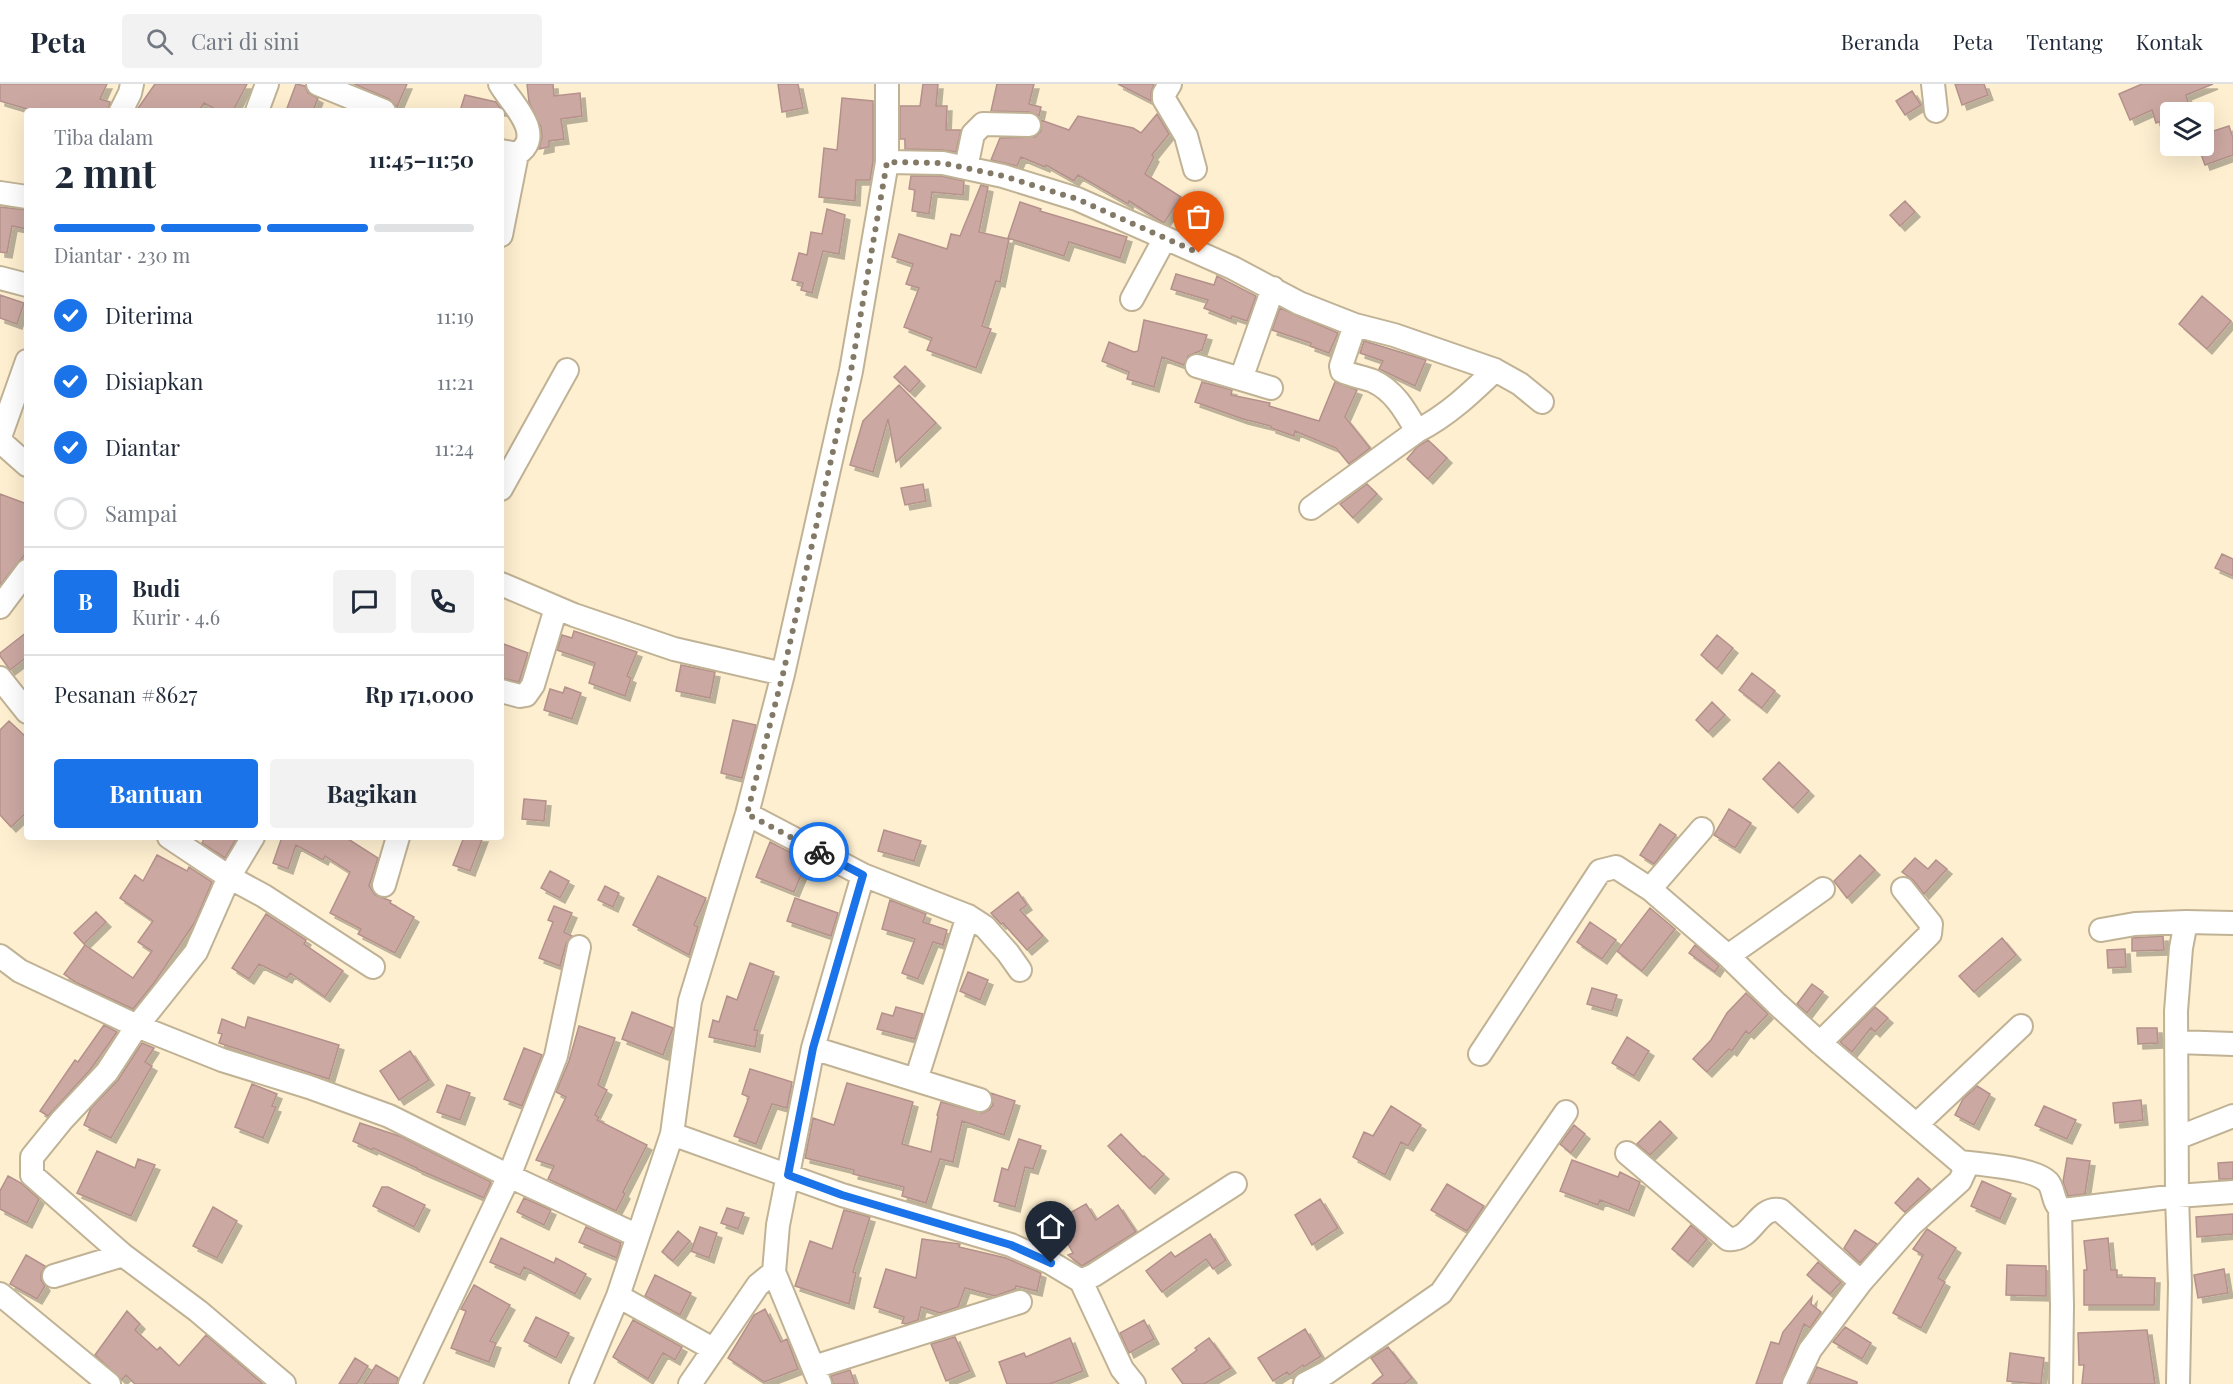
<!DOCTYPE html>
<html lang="id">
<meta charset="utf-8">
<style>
:root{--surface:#fff;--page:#f2f2f3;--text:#1f2937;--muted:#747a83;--line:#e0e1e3;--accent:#1a73e8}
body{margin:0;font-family:"Playfair Display",serif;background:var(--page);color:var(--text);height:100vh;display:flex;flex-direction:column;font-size:22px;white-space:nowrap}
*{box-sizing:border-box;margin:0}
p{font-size:20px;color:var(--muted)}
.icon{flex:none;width:33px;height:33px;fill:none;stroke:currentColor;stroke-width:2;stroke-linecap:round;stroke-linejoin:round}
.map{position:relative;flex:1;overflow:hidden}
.panel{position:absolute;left:24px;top:24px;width:480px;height:732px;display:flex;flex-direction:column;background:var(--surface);border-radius:6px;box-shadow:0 6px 24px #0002}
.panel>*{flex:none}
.fabs{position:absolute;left:2160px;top:18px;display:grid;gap:12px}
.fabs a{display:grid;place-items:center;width:54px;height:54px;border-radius:6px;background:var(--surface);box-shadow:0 6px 24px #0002;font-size:30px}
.pin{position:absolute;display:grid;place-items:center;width:51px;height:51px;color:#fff;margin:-62px -26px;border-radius:50% 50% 50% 0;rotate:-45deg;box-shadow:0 0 6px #0007}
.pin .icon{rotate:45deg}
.courier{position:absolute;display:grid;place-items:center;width:60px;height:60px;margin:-30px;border:4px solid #1a73e8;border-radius:50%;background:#fff;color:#222;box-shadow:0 2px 8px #0007}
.overview em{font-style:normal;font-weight:700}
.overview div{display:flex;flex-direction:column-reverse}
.overview{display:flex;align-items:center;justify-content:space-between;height:102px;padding:0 30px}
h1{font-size:39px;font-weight:700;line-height:45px}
.bar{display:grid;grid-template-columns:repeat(4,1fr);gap:9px 6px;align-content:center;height:72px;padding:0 30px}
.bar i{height:8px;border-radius:4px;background:var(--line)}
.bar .selected{background:var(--accent)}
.bar p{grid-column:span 4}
.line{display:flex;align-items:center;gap:15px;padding:0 30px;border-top:2px solid var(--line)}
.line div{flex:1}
.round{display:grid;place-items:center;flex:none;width:63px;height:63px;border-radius:6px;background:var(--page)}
ol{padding:0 30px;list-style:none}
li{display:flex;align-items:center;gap:18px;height:66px}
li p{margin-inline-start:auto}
li .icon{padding:6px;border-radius:50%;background:var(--accent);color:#fff;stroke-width:4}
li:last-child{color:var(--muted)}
li i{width:33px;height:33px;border:3px solid var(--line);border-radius:50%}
.button{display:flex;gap:12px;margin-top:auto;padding:12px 30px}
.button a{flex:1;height:69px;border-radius:6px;background:var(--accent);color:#fff;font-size:24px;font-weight:700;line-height:69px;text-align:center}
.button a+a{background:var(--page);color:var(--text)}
header{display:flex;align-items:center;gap:36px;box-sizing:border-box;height:84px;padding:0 30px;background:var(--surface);border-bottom:2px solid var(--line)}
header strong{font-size:28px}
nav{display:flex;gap:33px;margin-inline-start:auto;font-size:21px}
.search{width:420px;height:54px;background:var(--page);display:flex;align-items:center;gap:15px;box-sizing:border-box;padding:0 21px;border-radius:6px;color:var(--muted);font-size:22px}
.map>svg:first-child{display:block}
.building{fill:#cca8a2;stroke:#b4918b;stroke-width:1.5;filter:url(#shadow)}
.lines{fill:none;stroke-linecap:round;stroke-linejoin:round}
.minor-casing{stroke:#c0b295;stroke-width:26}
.minor{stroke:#fff;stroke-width:22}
.done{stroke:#827967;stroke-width:6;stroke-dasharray:0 10.8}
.route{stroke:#1a73e8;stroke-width:8}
</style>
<header>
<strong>Peta</strong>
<div class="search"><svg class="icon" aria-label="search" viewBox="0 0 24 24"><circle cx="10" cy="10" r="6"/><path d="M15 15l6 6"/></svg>Cari di sini</div>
<nav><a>Beranda</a><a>Peta</a><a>Tentang</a><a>Kontak</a></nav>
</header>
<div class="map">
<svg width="2233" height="1300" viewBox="0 0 2233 1300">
<defs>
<filter id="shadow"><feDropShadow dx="5" dy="5" stdDeviation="0" flood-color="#0004"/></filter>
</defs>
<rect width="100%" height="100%" fill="#feefd0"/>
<path class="building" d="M0,0H107L100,15L110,18L108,27H26L27,25L0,17Z
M155,0H247L233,27H219L204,19L199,27H136Z
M296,0L305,2L308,9L318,14L313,27H286Z
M354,0H407L397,23L389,15Z
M527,0H553L554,12L580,9L582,32L561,35L564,55L549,57V63L539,65L542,53L541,43L529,18Z
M778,0H798L803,24L782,28Z
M923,0H938L936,22H947L946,46H961L956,68L943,66L905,65V55H900V22H920Z
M997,0H1034L1029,20L1041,23L1039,32L1029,28L991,27Z
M1118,0H1154L1151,9V17Z
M1955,0H1984L1988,11L1962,21Z
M2142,0H2213L2186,11L2191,28H2170V34L2156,39L2152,26L2130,36L2119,10Z
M1912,7L1921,21L1905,31L1896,17Z
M465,11L496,18L502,27H460Z
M842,14L873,17V77L870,96H856L855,117L819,113L824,64L837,66Z
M1157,30L1169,50L1152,71L1154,73L1145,90L1181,113L1164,139L1129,117L1128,120L1078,91L1074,97L1046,81L1045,83L1021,73L1017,82L991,76L1000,54L1035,53L1041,47V36L1069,46L1078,32L1133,44L1141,49Z
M2229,42L2233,54V71L2205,81L2198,62H2204V50Z
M911,92H941L964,97L963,111L932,108L929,130L912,127L915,106L909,105Z
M981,101L988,103L979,148L1009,155L1000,198L996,197L982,242L991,245L976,284L927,266L932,254L904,243L919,204L906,200L913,180L892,173L899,150L947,165L951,150L960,152Z
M1905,117L1915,128L1900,142L1890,131Z
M1020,118L1041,125L1040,127L1127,153L1120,174L1069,158L1064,172L1008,154Z
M0,123L27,126V145L12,142L7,169L0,168Z
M827,125L845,131L839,170L823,167L812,209L801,206L803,199L792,196L799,169L807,171L811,148L822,150Z
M1176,190L1214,201L1217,192L1256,212L1247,237L1232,232L1231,235L1204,224L1208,216L1171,205Z
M0,211L24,219L17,240L0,234Z
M2202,212L2231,237L2207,265L2179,240Z
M1280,224L1338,249L1329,269L1310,262L1311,259L1272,246Z
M1144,236L1207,251L1202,266L1188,272L1184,281L1162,273L1154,303L1127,295L1129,288L1102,277L1109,258L1134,268L1138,267Z
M1364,257L1426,276L1415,302L1379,285L1383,277L1360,269Z
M905,282L920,297L910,308L894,293Z
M1202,298L1232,306L1231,311L1270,319L1269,322L1319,337L1335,298L1357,306L1345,333L1370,364L1349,380L1336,364L1295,347L1294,352L1271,344V342L1243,335L1195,318Z
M899,301L936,339L896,378L888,335L873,388L850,381L863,337Z
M1428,356L1447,374L1428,395L1407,375L1417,363Z
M923,400L926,417L905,421L901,404Z
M1367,400L1377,410L1353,434L1340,420Z
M0,410L27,420V468L0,501Z
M2222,470L2233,475V492L2215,484Z
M574,547L637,568L627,592L631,594L625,612L589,599L595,579L557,566L562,551L572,554Z
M27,548V573L10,586L0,572V569Z
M1717,551L1733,564L1717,585L1701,571Z
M501,559L528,569L519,598L501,594Z
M681,581L715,588L710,614L676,607Z
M1752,589L1775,607L1762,624L1739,606Z
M565,603L581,609L572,635L544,626L550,605L563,609Z
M1712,618L1725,631L1708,648L1696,636Z
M733,636L756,641L742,694L721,689Z
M9,637L27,654V728L11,743L0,731V646Z
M1779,678L1809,707L1793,724L1763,695Z
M524,715L546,717L544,737L522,735Z
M1729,725L1751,739L1735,764L1714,751Z
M1660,740L1676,751L1654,780L1640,771Z
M884,746L921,757L914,777L878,767Z
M205,753H237L225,774L202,759Z
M282,753H345L378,774L369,802L375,811L391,817L390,819L414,833L395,869L358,850L361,845L330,829L350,788L325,772L323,776L296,761L288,785L273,779Z
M464,753H483L470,787L453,781Z
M770,758L807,777L794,808L756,793Z
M157,771L187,787L189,783L212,798L195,838L154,899L133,925L77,899L64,890L85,861L133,894L152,867L138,858L153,837L120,814L135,791L143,797Z
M1860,771L1875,786L1847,814L1834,797Z
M1915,774L1928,785L1936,776L1947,785L1924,810L1914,797L1902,788Z
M550,787L569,797L560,814L541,804Z
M658,792L706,814L694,841L698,843L689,871L633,841Z
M605,802L619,809L613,823L598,816Z
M1018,808L1027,821L1020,826L1043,852L1027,866L1003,839L1001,840L991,829Z
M795,814L838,829L831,852L787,837Z
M890,816L926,830L923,838L947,846L943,861L933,858L918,895L902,889L915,855L882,845Z
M554,822L572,829L564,848L572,852L566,860L560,882L539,874L553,838L548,836Z
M1650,824L1675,845L1642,887L1617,867Z
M96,828L106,838L84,860L74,849Z
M266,830L306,856L304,860L343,887L325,913L290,889L287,894L259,880L249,895L232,884Z
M1590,838L1616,856L1602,875L1577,858Z
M2163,852L2164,866L2132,867V854Z
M2002,854L2016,871L1974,908L1959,892Z
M1695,861L1719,882L1715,888L1689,869Z
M2125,865L2126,883L2108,884L2107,866Z
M750,879L774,888L754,946H758L755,963L709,953L713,936L719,938L727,912L737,916Z
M968,888L988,896L980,916L960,907Z
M1812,900L1823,908L1807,929L1797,920Z
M1592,904L1617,911L1612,927L1587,920Z
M1746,909L1768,930L1749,950L1746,947L1732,967L1729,965L1707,988L1693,975L1711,956L1727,929Z
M896,923L923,930L915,955L877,945L882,929L893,932Z
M1875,923L1888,934L1875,948L1871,944L1852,968L1840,958Z
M632,928L673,944L663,971L622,955Z
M248,933L339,961L329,995L219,959L222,950L218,949L222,935L245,944Z
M104,941L117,948L90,986L48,1032L40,1027L75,976L78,978Z
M579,942L615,954L598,1001L607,1006L595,1031L599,1033L597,1036L647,1061L623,1108L625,1110L616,1127L548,1095L554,1082L536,1076L566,1013L556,1008L569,977Z
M2137,944H2157L2158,959L2138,960Z
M1627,953L1649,967L1634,992L1612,979Z
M142,959L154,964L145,978L152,982L111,1054L84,1041L91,1024L118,996Z
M524,964L542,971L522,1022L504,1015Z
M410,967L429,996L399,1016L380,987Z
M750,985L792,998L787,1024L772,1020L756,1060L734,1052L749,1013L742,1010Z
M847,999L913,1018L902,1060L931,1068L938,1032L937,1031L941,1018L982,1029L989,1026L993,1021L991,1009L1015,1017L1004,1051L962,1037L953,1078L940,1075L926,1119L902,1112L904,1103L853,1090L854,1086L805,1074L813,1034L834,1041Z
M252,1000L277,1010L272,1022L276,1023L263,1054L235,1043Z
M447,1001L470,1009L460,1036L437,1028Z
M1977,1002L1990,1010L1974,1041L1955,1031L1963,1015Z
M2141,1016L2143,1036L2115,1039L2113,1019Z
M1391,1022L1421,1041L1408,1062L1401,1058L1385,1091L1353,1073L1364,1048L1373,1052Z
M2044,1022L2076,1036L2067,1055L2035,1041Z
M1660,1037L1672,1049L1650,1071L1637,1060Z
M360,1039L402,1053L491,1098L484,1114L417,1085V1084L373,1064L372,1066L353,1057Z
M1574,1041L1585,1050L1571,1069L1560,1060Z
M1121,1050L1143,1073L1144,1072L1164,1090L1150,1105L1108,1062Z
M1019,1055L1041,1062L1033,1085L1025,1083L1015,1123L994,1117L1002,1084L1008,1086Z
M97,1067L135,1084L138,1075L155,1081L131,1132L77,1109Z
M2067,1074L2090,1077L2085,1110L2068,1112L2063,1098Z
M1572,1076L1618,1093L1620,1088L1640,1098L1629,1127L1600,1116L1598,1121L1560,1107Z
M2233,1078V1095H2219L2218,1079Z
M8,1092L21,1099L39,1115L27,1139L0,1125V1107Z
M1918,1094L1930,1105L1905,1128L1895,1119Z
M1982,1097L2011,1110L2000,1135L1971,1122Z
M1447,1100L1484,1122L1467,1147L1431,1126Z
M382,1103H388L425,1121L414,1143L373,1122Z
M524,1114L551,1126L544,1141L517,1128Z
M1320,1115L1338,1144L1312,1161L1295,1131Z
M1086,1120L1096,1136L1118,1121L1136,1148L1082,1182L1068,1171L1073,1169L1064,1153L1068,1151L1059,1135Z
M213,1123L237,1137L217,1174L193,1162Z
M727,1124L744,1129L738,1145L721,1139Z
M844,1126L870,1133L853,1188L856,1189L849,1220L795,1202L810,1157L832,1165Z
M2233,1130V1150L2197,1153L2196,1133Z
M1691,1141L1707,1155L1688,1178L1672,1165Z
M586,1143L621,1159L617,1174L579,1158Z
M700,1143L717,1149L709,1174L691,1167Z
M1927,1145L1956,1164L1938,1194L1945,1198L1921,1244L1893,1229L1923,1171L1913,1165Z
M1855,1146L1877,1160L1860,1179L1844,1164Z
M678,1147L690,1157L673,1177L662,1168Z
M1210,1150L1226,1176L1213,1185L1206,1175L1162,1208L1146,1187L1171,1168L1175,1173Z
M501,1154L554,1179L556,1174L586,1190L575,1210L524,1183L520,1191L490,1178Z
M2108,1154L2111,1186H2117V1193L2155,1194L2154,1221H2084V1186H2087L2084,1157Z
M922,1155L960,1160L959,1163L1006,1174L1041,1189L1037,1207L1016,1202L1015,1205L995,1212L965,1204L958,1223L940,1229L921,1223L918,1236L906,1240L902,1239L904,1233L874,1223L886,1185L916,1194Z
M26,1171L45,1182L41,1190V1196L45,1202L37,1215L10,1200Z
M1818,1178L1841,1198L1830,1210L1807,1191Z
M2007,1181L2046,1182V1212L2006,1211Z
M2224,1185L2228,1209L2198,1214L2194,1191Z
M655,1191L691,1209L680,1231L645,1212Z
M474,1201L510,1221L490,1257L496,1259L489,1278L451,1264L466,1227L461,1225Z
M1812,1213L1811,1220L1821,1228L1810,1244L1804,1240L1781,1300H1756L1771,1258L1779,1260L1783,1248Z
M765,1225L781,1258L787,1255L798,1285L764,1298L728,1274L754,1231Z
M127,1227L140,1240L135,1246L157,1266L160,1263L179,1282L206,1251L263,1300H135L126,1291L122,1296L95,1271Z
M536,1233L569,1249L556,1274L524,1257Z
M633,1236L682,1263L675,1276L663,1269L648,1295L613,1273Z
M1144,1236L1154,1255L1129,1269L1120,1249Z
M1845,1243L1871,1259L1862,1275L1833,1258Z
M1305,1245L1321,1272L1304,1283L1303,1281L1289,1291L1287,1288L1273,1297L1258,1274Z
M2147,1246L2155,1300H2082L2084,1281H2079L2078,1249Z
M955,1253L970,1287L946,1297L931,1260Z
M1070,1254L1083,1287L1050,1300H1007L999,1278L1024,1269L1026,1273Z
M1209,1254L1231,1284L1204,1300H1183L1172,1285L1197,1266L1195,1264Z
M1388,1263L1412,1294L1404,1300H1372L1383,1291L1371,1274Z
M2010,1269L2044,1274L2041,1300L2007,1297Z
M355,1274L368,1282L357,1300H339Z
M376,1281L398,1294L397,1300H364Z
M1817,1283L1857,1298V1300H1809Z
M850,1286L855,1300H833L831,1292Z"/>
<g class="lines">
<g class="minor-casing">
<path id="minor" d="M318,0L384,27
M500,0C510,18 547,51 517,70L501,67
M1170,0L1164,10V15L1186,52L1195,85
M1933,0L1936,27
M121,27L130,9L132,0
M257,27L267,0
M887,78L943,79L1003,92L1077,115L1233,184L1299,219L1355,241L1394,251L1495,286L1520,300L1542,318
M966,84L973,50L983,40L1029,41
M0,109L27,113
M501,151L517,70
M0,194L27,201
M1132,215L1165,154
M1355,241L1341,282L1342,287C1352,292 1363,293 1373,297C1395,307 1406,328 1417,347
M1197,282L1241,295
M1271,304L1241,295L1273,204
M0,353L27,277
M0,357L27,381
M501,405L567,286
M1311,424L1417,347C1447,332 1471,309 1495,286
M501,500L574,531L674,565L783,590
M0,523L27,487
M0,594L27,628
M501,607L520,612L526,611L533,601L556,524
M747,730L863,791L813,964L778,1141L774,1188L820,1300
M169,753L229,793L264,812L373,883
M253,753L229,793L196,868L137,942L107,988L62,1036L32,1073V1091L123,1171L198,1227L284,1300
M863,791L968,832L985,843L1008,869L1020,886
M384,801L398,753
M1650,805L1702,745
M2101,846L2135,840L2186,838
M0,872L20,887L137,942L222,976L309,1003L389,1032L509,1092L638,1152
M1728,872L1823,805
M2177,958L2233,960
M1820,959L1930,850L1931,840L1903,805
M813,964L980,1016
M1480,970L1600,787L1616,783L1650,805L1728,872L1777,920L1820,959L1960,1078L1965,1086L1960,1097L1912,1140L1861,1198L1810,1266L1794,1300
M916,996L968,832
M1917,1040L2021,942
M672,1050L842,1111L1011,1161L1051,1179L1081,1197
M2177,1054L2233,1032
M1627,1069L1728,1155C1752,1158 1757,1122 1780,1126L1861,1198
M1960,1078C1979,1080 2035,1084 2048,1098C2055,1106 2052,1121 2063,1126L2177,1112L2233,1108
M2060,1125L2062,1221L2061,1300
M54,1192L123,1171
M1081,1197L1094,1191L1235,1100
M1081,1197L1122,1285L1134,1300
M0,1210L109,1300
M618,1212L713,1265
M814,1283L1020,1218
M410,1300L509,1092L556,972L579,863
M581,1300L618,1212L672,1050L690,917L747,730L783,590L851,287L887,78V0
M690,1300L758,1201L774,1188
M1305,1300L1326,1289L1441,1209L1566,1028
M2178,1300L2180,1200L2177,1112L2176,927L2181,864L2186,838L2233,839"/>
</g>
<use href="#minor" class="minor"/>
</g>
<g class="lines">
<path class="done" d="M819,768L747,730L783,590L851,287L887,78L943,79L1003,92L1077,115L1199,169"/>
<path class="route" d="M819,768L863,791L813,964L788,1091L842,1111L1011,1161L1051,1179"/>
</g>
</svg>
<div class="fabs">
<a><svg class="icon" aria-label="layers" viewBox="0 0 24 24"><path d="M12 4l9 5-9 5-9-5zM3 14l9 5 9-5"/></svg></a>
</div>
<div class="pin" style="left:1199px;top:169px;background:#ea580c"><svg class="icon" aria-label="bag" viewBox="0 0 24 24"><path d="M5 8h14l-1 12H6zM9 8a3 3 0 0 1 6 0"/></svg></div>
<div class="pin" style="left:1051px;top:1179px;background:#1f2937"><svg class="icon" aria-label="home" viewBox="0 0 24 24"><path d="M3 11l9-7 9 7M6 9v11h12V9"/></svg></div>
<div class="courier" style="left:819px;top:768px"><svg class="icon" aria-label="bike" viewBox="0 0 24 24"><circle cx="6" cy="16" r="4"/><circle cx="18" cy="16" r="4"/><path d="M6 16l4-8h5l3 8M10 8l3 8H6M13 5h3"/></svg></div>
<section class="panel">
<div class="overview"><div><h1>2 mnt</h1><p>Tiba dalam</p></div><em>11:45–11:50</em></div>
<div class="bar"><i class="selected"></i><i class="selected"></i><i class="selected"></i><i></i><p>Diantar · 230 m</p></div>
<ol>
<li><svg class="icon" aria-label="check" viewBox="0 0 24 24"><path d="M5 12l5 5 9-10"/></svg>Diterima<p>11:19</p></li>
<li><svg class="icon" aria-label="check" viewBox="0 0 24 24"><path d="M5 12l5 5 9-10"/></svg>Disiapkan<p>11:21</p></li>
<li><svg class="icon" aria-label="check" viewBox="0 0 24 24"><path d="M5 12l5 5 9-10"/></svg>Diantar<p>11:24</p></li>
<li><i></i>Sampai</li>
</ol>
<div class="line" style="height:108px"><b class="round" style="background:var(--accent);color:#fff">B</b><div><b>Budi</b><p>Kurir · 4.6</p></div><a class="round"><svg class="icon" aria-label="chat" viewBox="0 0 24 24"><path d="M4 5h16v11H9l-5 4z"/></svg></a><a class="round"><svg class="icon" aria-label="phone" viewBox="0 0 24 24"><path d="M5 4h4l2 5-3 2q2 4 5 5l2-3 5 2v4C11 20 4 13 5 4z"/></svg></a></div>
<div class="line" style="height:78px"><div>Pesanan #8627</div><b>Rp 171,000</b></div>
<div class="button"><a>Bantuan</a><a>Bagikan</a></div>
</section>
</div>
